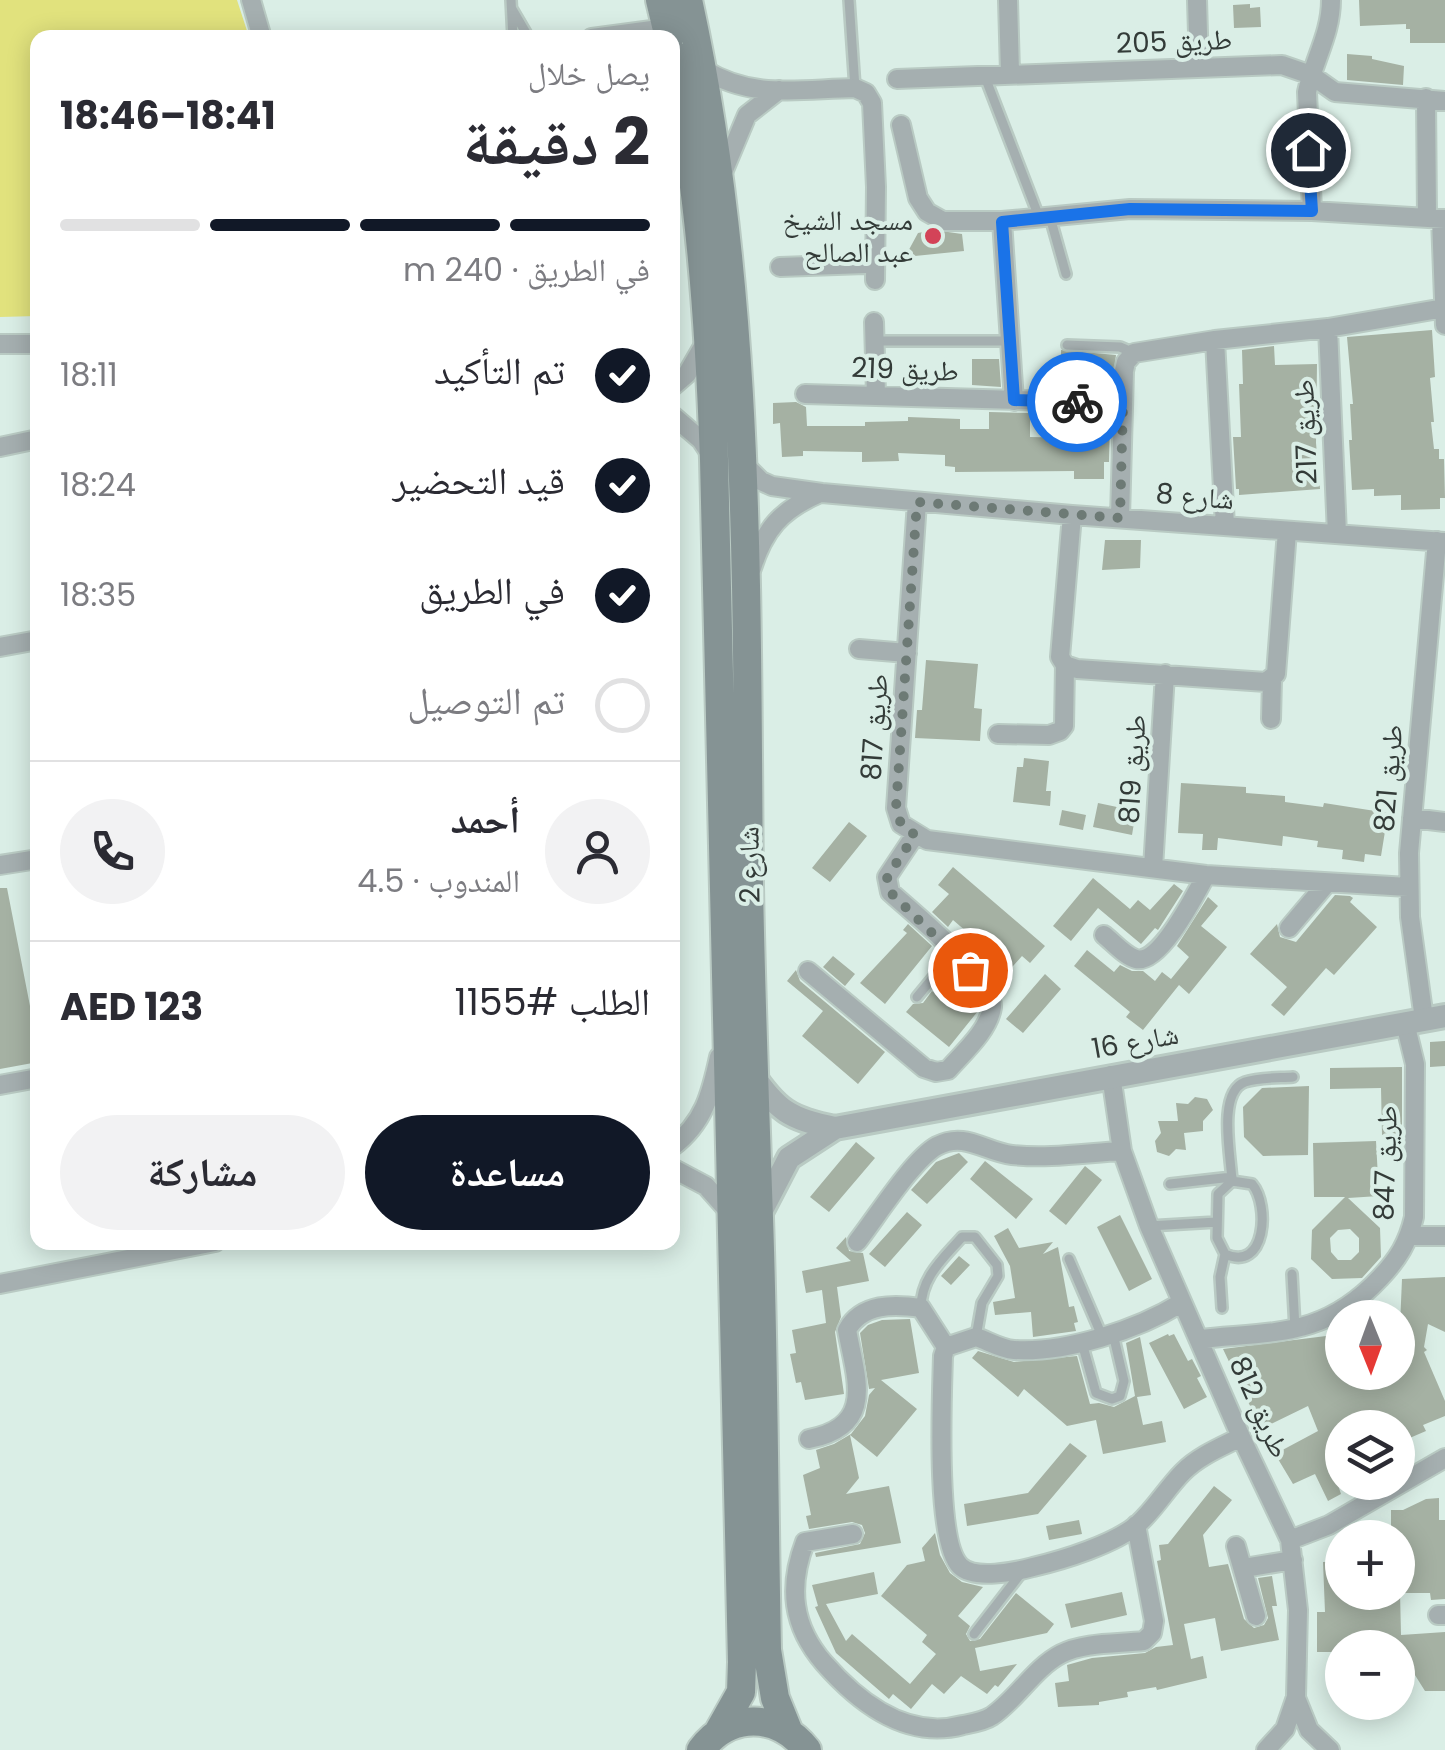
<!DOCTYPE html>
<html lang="ar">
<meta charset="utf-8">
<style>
:root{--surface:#fff;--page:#f2f2f3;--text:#2b2b33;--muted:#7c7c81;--line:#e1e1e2;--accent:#111827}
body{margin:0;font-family:Poppins,"Noto Naskh Arabic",sans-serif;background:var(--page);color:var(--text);direction:rtl;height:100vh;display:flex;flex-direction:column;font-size:38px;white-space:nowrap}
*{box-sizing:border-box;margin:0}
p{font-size:32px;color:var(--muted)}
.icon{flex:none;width:55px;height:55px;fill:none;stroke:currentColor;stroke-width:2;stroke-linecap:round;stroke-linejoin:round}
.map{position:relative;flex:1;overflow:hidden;direction:ltr}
.drawer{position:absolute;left:30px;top:30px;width:650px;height:1220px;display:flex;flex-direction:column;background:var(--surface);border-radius:20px;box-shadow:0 5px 25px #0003;direction:rtl}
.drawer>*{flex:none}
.needle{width:65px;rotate:179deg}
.tools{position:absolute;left:1325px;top:1300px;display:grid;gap:20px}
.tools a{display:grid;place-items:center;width:90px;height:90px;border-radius:50%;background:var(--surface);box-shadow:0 5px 25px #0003;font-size:50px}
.pin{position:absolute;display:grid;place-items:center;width:85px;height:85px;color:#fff;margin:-42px;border:5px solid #fff;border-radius:50%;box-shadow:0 2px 10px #0007}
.courier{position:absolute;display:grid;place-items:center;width:100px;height:100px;margin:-50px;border:8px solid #1a73e8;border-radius:50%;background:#fff;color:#222;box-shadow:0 2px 12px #0007}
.headline em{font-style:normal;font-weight:700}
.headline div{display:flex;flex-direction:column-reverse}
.headline{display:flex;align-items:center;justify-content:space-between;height:170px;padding:0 30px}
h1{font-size:65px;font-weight:700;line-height:75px}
.bar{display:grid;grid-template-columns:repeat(4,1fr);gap:15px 10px;align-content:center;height:120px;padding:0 30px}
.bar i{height:12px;border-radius:8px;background:var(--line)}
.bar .active{background:var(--accent)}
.bar p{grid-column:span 4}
.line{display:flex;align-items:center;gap:25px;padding:0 30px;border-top:2px solid var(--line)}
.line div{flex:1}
.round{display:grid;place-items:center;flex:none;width:105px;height:105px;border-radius:52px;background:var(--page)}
ol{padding:0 30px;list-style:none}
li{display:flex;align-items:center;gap:30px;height:110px}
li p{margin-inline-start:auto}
li .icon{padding:10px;border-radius:50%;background:var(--accent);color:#fff;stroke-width:4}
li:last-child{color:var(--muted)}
li i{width:55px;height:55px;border:5px solid var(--line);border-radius:50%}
.action{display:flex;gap:20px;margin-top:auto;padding:20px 30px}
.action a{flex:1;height:115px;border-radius:60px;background:var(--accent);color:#fff;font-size:40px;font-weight:700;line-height:115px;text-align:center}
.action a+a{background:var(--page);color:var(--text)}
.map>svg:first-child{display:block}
.green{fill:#e1e27d}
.building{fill:#a5b1a3;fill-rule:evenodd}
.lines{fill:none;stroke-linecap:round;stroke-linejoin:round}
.service-casing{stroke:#b9cac3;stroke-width:14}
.minor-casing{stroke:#b9cac3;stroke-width:22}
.tertiary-casing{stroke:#b9cac3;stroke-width:28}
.secondary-casing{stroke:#b9cac3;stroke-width:32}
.service{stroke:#a5afb0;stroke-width:9}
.minor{stroke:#a5afb0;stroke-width:18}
.tertiary{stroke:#a5afb0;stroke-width:22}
.secondary{stroke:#859394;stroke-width:28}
.done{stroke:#6d7a75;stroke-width:10;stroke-dasharray:0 18}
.route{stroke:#1a73e8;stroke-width:12}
.poi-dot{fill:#d34358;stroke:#daeee6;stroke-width:4}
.labels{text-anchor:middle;stroke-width:8;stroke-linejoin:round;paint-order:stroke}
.street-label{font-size:28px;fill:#333b38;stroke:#daeee6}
.poi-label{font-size:28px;fill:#333b38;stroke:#daeee6;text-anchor:end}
</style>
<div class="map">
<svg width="1445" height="1750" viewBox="0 0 1445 1750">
<rect width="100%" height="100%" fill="#daeee6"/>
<path class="green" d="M0,0H237L249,37L38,38L37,316L0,317Z"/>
<path class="building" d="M1359,0H1445V43H1410V29H1406V24L1360,26Z
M1250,4V8L1260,7L1261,27L1234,28L1233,5Z
M1347,54L1372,56V59L1404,66L1403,85L1347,80Z
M934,230L962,234L964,251L905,257L918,233Z
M1432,330L1435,377L1430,378L1434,422H1431L1434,449H1439V459H1444L1445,498H1440V509L1401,510V495L1374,496V489L1352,490L1349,440H1352L1350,404H1353L1347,337Z
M1274,346L1275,365L1317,364L1316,443L1320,489L1239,495V489H1236L1233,437H1241L1239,384H1243L1242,350Z
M1061,350L1116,355L1111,390L1061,389Z
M972,359H999L1001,387L972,385Z
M796,402L806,407L807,426H865V422L908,421V417L960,419V429H989V412L1030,413V437L1076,438V414L1110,415L1109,462H1104V479H1074V471L955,472V467L945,466V455L898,453L899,461L862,462V452L803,451V456L782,457L780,423L773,424V403Z
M1105,540H1141L1140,568L1102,570Z
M926,660L978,664L974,708L982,709L980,741L915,738L917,710H922Z
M1024,758L1049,761L1046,791H1051L1050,806L1013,802L1017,767H1023Z
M1181,783L1246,787V793L1285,796V802L1323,807L1324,803L1388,813L1381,856L1365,854L1364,862L1342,859L1343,850L1317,847L1318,841L1283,836L1282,846L1218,838L1217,850H1202L1203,834L1178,833Z
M1098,803L1136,811L1132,835L1093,827Z
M1062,810L1086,815L1083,830L1059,825Z
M849,822L867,836L830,882L812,868Z
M953,867L1045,946L1030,963L1022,956L1003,977L968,945L974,938L953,920L948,927L932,912L949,894L938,885Z
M1093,878L1130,909L1138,900L1150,910L1174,884L1183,891L1158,930L1155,928L1141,944L1098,908L1071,941L1053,926Z
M0,888H7L38,1047V1062L0,1069Z
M1335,895L1350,896L1353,898L1350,902L1377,927L1334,975L1326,968L1284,1016L1271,1005L1287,987L1250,954L1277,924L1280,937L1296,942Z
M1208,897L1218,906L1201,926L1227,947L1189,994L1179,985L1143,1030L1126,1017L1130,1012L1074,966L1087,950L1114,972L1120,965L1132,971H1143L1155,981L1162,972L1171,979L1189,957L1177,946Z
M908,924L932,946L885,1004L860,983L907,933L903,930Z
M833,956L855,974L845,986L823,967Z
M796,970L800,981L885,1052L858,1084L802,1036L823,1011L787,981Z
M1045,974L1061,989L1023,1033L1006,1019Z
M968,987L977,999L978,1011L949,1047L906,1012L913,1004L923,1003L932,991L952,1007Z
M1445,1041V1066L1430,1067V1042Z
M1402,1067V1134L1382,1135L1381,1088L1330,1089V1068Z
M1309,1086L1308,1155L1263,1156L1244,1137L1243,1107L1262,1088Z
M1195,1097L1207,1099L1213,1110L1203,1121V1131L1184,1133L1186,1150L1176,1149L1169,1156L1157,1152L1155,1141L1161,1133L1158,1121H1178L1176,1103L1188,1104Z
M1376,1141L1379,1196L1348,1198L1380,1228L1381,1257L1362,1278L1332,1279L1311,1259L1312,1230L1345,1197H1314L1313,1143ZM1350,1229L1359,1238V1252L1351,1260H1338L1331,1252L1330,1238L1338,1230Z
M856,1142L875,1158L829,1212L810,1197Z
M959,1153L968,1162L927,1204L911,1190L936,1162Z
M985,1161L1033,1199L1016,1219L970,1179Z
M1085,1166L1102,1180L1066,1225L1049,1211Z
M907,1212L922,1225L885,1267L869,1254Z
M1120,1215L1152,1279L1129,1291L1097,1227Z
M1008,1228L1019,1248L1053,1242L1043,1254L1058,1247L1069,1307L1074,1306L1078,1322L1074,1323L1076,1331L1033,1337L1031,1312L995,1315L993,1302L1015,1298L1010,1266L994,1236Z
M846,1237L849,1251L863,1253L869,1281L837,1287L841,1317L835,1332L844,1394L805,1400L801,1382L796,1383L790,1354L796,1353L792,1330L826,1323L822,1290L806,1293L802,1271L851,1261L836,1248Z
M959,1256L970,1265L951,1285L941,1276Z
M1445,1277V1332L1428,1324L1424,1347L1427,1350L1424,1352L1445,1401V1416L1423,1425L1426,1431L1405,1440L1399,1428H1342V1455L1330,1461L1341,1494L1328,1501L1315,1474L1293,1484L1275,1454L1318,1431L1308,1406L1261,1429L1223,1349L1334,1335L1342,1350V1372H1398L1402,1279Z
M910,1319L919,1373L881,1380L917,1409L877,1457L850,1435L859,1478L846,1494L889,1486L901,1543L816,1557L815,1553L860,1544L865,1533L862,1525L852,1522L809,1529L806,1516L811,1515L803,1475L820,1468L816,1450L834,1444L851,1434L865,1416L869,1395L875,1388L869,1389L860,1333L868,1325L882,1320Z
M1168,1334L1169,1336L1174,1334L1188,1361L1192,1359L1201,1376L1197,1378L1207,1397L1184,1409L1149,1343Z
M1140,1337L1151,1395L1137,1397L1143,1425L1162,1421L1166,1442L1103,1454L1096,1420L1067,1426L1024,1389L1018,1397L972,1358L978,1351L1014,1362L1077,1356L1090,1404L1099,1403L1114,1407L1135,1396L1126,1343Z
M1070,1443L1087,1456L1038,1514L967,1526L964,1504L1028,1493Z
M1214,1486L1232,1500L1203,1535L1209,1567L1228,1564L1244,1619L1254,1628L1264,1625L1268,1618L1258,1578L1272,1576L1277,1606H1272L1279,1640L1221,1651L1215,1618L1184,1624L1191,1659L1203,1656L1207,1678L1157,1690L1156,1687L1127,1692L1128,1697L1099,1702V1705L1058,1707L1055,1683L1069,1681L1067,1665L1092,1658L1145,1653L1156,1647L1173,1645L1157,1561L1161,1560L1159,1545L1168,1544Z
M1439,1498V1520H1445V1599L1431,1600L1430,1593H1404V1545H1398V1538H1391V1510H1403L1426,1499Z
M1079,1520L1082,1534L1049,1540L1046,1526Z
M935,1533L940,1555L950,1573L962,1582L983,1587L958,1616L970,1626L966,1634L970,1641L980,1639L1016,1593L1054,1624L1047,1633L975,1648L980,1671L1017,1664L998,1687L995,1685L987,1694L961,1676L944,1694L932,1684L911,1709L893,1694L889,1699L836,1653L815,1607L818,1606L812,1585L874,1572L878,1594L826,1604L846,1641L852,1634L910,1684L936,1654L922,1642L927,1635L881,1596L907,1565L925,1561L922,1548Z
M1342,1561V1592H1400L1401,1635L1445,1632V1691H1425L1398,1648H1342V1652H1317V1612H1325L1323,1562Z
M1122,1592L1127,1615L1071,1628L1065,1604Z"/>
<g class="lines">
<g class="service-casing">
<path id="service" d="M511,0L513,38
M849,0L855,88
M512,9L529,38
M985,77L1039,217
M1050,217L1066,274
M876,341H1009
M1067,345L1120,347L1134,353
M917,997L955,951
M1232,1181L1252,1184C1270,1205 1266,1273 1225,1254L1217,1238L1218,1194Z
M1232,1181C1231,1157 1217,1092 1245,1082C1259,1077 1278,1078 1293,1077
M1170,1184L1232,1177
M1149,1226L1217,1222
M1069,1259L1102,1336
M1292,1274L1295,1328
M921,1308C921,1277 943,1259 962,1237H975L997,1265L998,1276L982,1303L976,1337
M1222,1308L1220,1277L1225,1254
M1082,1343L1096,1393L1112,1399L1120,1396L1124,1381L1113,1334
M974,1634L1022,1572"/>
</g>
<g class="minor-casing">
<path id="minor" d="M251,0L262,38
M1008,0L1010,73
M1197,0L1199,67
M592,38L667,28
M703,69C753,100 799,89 855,88L866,93L872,103L876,187L875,280
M897,79L1282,65L1311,75L1335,92L1445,101
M1426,98L1427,217
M901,125L918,198L927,212L943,221H1002L1130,209L1312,211L1445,219
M721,177L747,115L779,90
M1312,211L1307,92C1314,59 1331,34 1331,0
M1441,219L1445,325
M1002,221L1014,401
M780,267L865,264L874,260
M874,322L876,395
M1328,328L1337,534
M1215,340L1225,526
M0,344H38
M672,387L687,374L705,343
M805,394L1123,403
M672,415L701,440L713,458
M0,447L38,439
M741,461L761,481L772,486L822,493L1072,515L1445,542
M917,502L896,808L901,824L927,840L1206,875L1408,887
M1072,515L1060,657L1065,665L1077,669L1266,682L1276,674L1287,531
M1120,518L1124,371L1126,362L1134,353L1215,340L1328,328L1444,308
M752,568C764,530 781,510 818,494
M0,647L38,640
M859,649L907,653
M1271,719L1272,679
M998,734L1049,735L1060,731L1064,726L1065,665
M1412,818L1445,822
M0,865L38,859
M1153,868L1165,674
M1289,928L1327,883
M1104,935C1113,942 1125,956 1136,959C1160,965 1196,893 1206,875
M808,971L924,1068L936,1072L948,1070C963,1053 989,1030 992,1007C994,978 912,912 890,892L887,877L915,835
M1424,1019L1410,917L1409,853L1437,541
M1111,1075L1122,1151L1149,1226L1241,1437L1290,1540L1298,1610L1296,1697L1285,1729L1266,1750
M0,1085L38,1078
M672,1147C704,1123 711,1094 719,1057
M672,1168L706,1186L730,1213
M1410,1236H1445
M857,1242C876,1218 913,1159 937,1146C965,1131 985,1152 1012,1155C1048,1159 1086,1153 1122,1151
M0,1284L215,1242
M1199,1339C1274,1331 1324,1338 1380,1278C1398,1259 1408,1243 1414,1217L1415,1064L1405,1023
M946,1347L976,1337C988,1341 1001,1349 1014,1350C1066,1353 1137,1330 1181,1303
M809,1439C876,1426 856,1379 847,1330C862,1303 894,1304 921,1308L946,1347L943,1356C942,1394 935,1541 960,1566C974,1580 1015,1572 1033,1567C1063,1560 1115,1544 1138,1524C1155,1509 1167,1488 1183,1472C1199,1456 1221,1447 1241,1437
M853,1534L805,1542C788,1587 792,1626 824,1663C859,1703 907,1740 963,1725C973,1723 985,1721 992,1716C1017,1699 1034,1668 1061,1654C1084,1642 1118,1644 1144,1641L1152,1633L1154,1621L1136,1525
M1290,1540L1329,1525L1445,1458
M1236,1546L1256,1616
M1244,1568L1293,1560
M1438,1615H1445
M1296,1698L1309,1730L1330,1750"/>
</g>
<g class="tertiary-casing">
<path id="tertiary" d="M751,1072C776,1110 791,1120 835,1128
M761,1212L789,1158L835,1128L1445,1016"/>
</g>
<g class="secondary-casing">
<path id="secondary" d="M660,0L669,38
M688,0C752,291 746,590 749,886C751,997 755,1107 759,1218C764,1362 764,1506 767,1650L775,1698L788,1730
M672,53C700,188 709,322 714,459L742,1662L741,1692L719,1731
M701,1750C730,1711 778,1713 807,1750"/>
</g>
<use href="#service" class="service"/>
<use href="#minor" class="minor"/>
<use href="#tertiary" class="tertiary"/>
<use href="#secondary" class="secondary"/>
</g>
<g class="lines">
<path class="done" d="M970,970L890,892L887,877L915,835L901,824L896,808L917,502L1120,518L1123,403L1077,402"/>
<path class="route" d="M1077,402L1014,400L1002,222L1130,209L1312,211L1308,150"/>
</g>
<circle class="poi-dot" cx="933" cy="236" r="10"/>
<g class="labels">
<g class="street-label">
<text transform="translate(1174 41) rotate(-2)" y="10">طريق 205</text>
<text transform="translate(905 369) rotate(2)" y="10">طريق 219</text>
<text transform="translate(1305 432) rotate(-92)" y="10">طريق 217</text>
<text transform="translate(1195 496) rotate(5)" y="10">شارع 8</text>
<text transform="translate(874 727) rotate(-86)" y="10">طريق 817</text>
<text transform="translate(1132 769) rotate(-86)" y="10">طريق 819</text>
<text transform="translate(1388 778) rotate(-85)" y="10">طريق 821</text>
<text transform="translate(749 865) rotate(-91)" y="10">شارع 2</text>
<text transform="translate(1135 1041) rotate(-10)" y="10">شارع 16</text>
<text transform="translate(1385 1163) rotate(-88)" y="10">طريق 847</text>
<text transform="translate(1260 1407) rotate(66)" y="10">طريق 812</text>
</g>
<g class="poi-label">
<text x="913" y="230">مسجد الشيخ<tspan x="913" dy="32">عبد الصالح</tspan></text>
</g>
</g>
</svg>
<div class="tools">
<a><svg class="needle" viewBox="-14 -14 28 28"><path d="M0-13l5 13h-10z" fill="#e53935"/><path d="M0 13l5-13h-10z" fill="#7c7c81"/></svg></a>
<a><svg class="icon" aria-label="layers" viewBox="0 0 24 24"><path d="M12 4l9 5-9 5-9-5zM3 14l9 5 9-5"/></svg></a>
<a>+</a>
<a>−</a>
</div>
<div class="pin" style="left:970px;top:970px;background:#ea580c"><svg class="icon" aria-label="bag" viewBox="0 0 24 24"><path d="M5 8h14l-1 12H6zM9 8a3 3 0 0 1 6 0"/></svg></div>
<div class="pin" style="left:1308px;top:150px;background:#1f2937"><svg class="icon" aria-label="home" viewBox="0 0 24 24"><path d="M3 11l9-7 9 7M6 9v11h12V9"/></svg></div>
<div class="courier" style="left:1077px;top:402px"><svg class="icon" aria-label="bike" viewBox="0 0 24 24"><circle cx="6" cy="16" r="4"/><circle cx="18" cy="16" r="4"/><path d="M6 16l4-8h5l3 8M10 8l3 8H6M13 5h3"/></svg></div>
<section class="drawer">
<div class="headline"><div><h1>2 دقيقة</h1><p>يصل خلال</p></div><em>18:41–18:46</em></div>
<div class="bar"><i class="active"></i><i class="active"></i><i class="active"></i><i></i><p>في الطريق · 240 m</p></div>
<ol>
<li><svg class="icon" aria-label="check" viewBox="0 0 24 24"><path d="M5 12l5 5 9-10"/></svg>تم التأكيد<p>18:11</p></li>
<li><svg class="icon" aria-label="check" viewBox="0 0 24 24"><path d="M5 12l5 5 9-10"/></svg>قيد التحضير<p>18:24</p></li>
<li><svg class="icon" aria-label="check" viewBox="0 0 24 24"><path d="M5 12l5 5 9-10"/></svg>في الطريق<p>18:35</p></li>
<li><i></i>تم التوصيل</li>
</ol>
<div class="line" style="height:180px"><a class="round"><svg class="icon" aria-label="person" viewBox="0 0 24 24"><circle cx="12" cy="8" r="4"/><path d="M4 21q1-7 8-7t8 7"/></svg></a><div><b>أحمد</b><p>المندوب · 4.5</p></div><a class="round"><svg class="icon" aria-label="phone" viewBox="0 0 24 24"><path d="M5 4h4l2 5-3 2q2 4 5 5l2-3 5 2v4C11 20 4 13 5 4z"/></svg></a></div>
<div class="line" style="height:130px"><div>الطلب #1155</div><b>AED 123</b></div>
<div class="action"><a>مساعدة</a><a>مشاركة</a></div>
</section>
</div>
